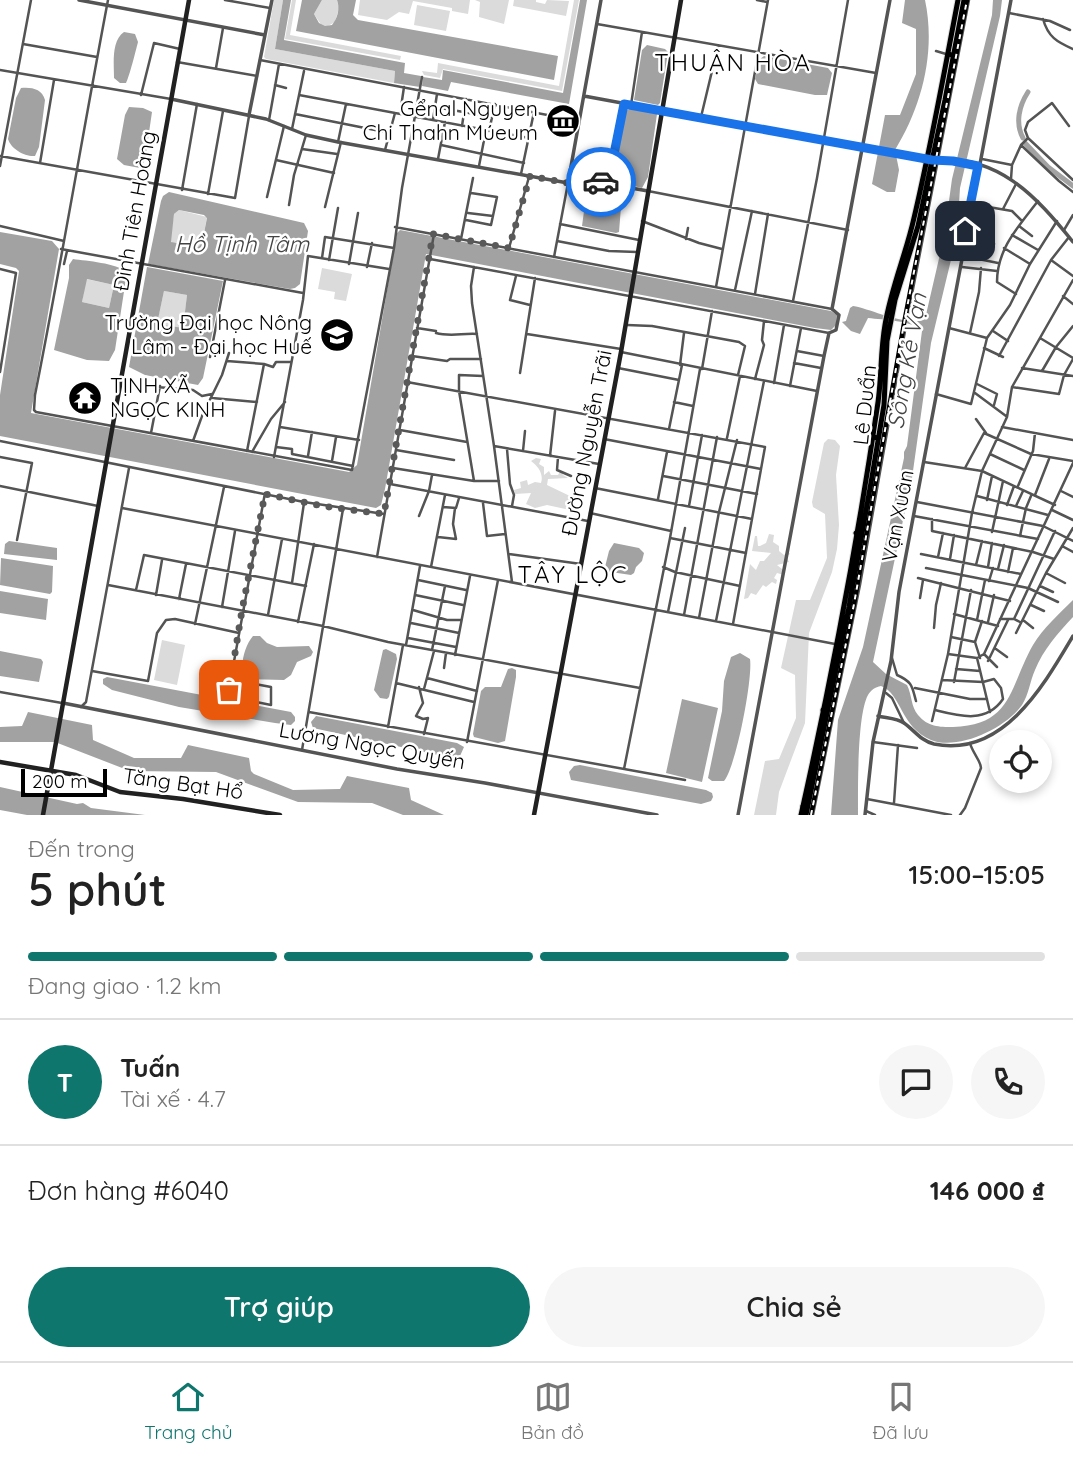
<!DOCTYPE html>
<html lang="vi">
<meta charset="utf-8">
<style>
:root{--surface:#fff;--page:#f6f6f6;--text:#222;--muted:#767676;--line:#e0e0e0;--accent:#0f766e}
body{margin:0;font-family:Quicksand,sans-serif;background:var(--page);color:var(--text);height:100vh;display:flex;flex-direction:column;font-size:26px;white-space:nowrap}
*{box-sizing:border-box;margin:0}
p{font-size:23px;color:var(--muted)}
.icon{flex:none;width:38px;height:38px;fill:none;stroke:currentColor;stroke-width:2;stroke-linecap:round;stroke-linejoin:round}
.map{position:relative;height:815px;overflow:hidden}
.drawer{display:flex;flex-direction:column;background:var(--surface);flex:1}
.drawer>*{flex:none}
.tools{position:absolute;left:989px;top:730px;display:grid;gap:14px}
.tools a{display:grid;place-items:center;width:63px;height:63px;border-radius:50%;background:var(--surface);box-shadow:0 4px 10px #0003;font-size:35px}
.scale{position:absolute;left:21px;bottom:18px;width:86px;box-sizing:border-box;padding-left:7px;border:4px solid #000;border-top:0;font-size:19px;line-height:24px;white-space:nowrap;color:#000;-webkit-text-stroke:5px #fff;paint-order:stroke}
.pin{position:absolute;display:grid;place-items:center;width:60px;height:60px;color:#fff;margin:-30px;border-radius:14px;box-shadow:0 4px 10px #0006}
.courier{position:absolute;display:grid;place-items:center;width:70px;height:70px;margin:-35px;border:5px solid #1a73e8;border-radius:50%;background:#fff;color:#222;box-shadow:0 2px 9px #0007}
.overview em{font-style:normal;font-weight:600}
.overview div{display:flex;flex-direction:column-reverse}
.overview{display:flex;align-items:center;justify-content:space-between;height:119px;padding:0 28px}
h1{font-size:46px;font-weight:600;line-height:52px}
.bar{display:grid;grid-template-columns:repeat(4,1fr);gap:10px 7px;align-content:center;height:84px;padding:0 28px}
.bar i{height:9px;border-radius:5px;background:var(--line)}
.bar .on{background:var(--accent)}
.bar p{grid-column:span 4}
.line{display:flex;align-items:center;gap:18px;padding:0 28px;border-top:2px solid var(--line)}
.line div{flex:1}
.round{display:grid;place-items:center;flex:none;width:74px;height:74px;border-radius:37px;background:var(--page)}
.primary-button{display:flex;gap:14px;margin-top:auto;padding:14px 28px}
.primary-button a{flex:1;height:80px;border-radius:42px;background:var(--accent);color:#fff;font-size:28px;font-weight:600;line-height:80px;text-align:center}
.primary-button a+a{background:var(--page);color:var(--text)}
.tab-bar{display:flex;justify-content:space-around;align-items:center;height:98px;border-top:2px solid var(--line);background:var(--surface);font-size:19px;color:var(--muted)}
.tab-bar a{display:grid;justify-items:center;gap:4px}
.tab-bar .on{color:var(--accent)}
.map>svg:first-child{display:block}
.green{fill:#dbdbdb}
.water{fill:#a2a2a2;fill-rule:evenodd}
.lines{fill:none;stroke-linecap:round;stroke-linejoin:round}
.river{stroke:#a2a2a2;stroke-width:5}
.primary-casing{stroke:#dbdbdb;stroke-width:7}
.trunk-casing{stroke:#dbdbdb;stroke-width:7}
.minor{stroke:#545454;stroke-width:2.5}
.tertiary{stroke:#545454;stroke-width:3.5}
.secondary{stroke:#212121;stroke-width:4.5}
.primary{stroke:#000;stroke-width:5}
.trunk{stroke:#000;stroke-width:5}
.rail-casing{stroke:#000;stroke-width:4.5}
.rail{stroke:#fff;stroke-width:2;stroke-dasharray:5;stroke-linecap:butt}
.done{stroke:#595959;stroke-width:7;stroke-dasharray:0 12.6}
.route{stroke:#1a73e8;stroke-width:9}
.labels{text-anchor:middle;stroke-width:5;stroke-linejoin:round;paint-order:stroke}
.poi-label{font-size:21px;fill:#000;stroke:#fff;text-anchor:end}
.street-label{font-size:21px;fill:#000;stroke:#fff}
.water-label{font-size:23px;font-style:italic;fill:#434343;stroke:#fff}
.quarter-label{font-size:24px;letter-spacing:2px;fill:#000;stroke:#fff}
</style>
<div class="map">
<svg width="1073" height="815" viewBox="0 0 1073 815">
<rect width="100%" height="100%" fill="#fff"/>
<path class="green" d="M274,0H283L275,49L395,71L394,83L266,59L264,57Z
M292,0H296L290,35L401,56L400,60L285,39Z
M322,0H337L339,8L335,22L328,26H322L314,14Z
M360,0H470L468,14L452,11V8L413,1L409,14L399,12L387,20L358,15Z
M475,0H509L504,24L479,17L480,2Z
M514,0H536V2L545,4L547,0L569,1L566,16L513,6Z
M574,0H579L562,91L443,69L440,78L424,75L422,71L437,73L438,63L559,86Z
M417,5L450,11L446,31L414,25Z
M179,210L207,217L202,243L198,247L173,244L170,240L174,214Z
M322,268L352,274L346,301L334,299L335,292L318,289Z
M86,279L114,285L109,308L82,302Z
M164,291L187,295L183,329L157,323Z
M828,439L835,440L840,446L836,475L839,525L837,549L832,572L809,633L805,723L779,792L776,815H754L765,761L779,759L796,718L795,675L781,668L796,600H810L827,558L825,514L813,507L812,502L824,443Z
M536,458L541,459L539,464L544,467V475L549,471L551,475H558L561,470L563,475L568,478L548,479L547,485L572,497L570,510L547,505L535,508L526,504L531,493L515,494L514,490L521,488L520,482L527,480L528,485L535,482L541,483C544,474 538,466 531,461Z
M769,534L774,535L773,542L779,546V551L784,555L788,552L790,554L786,556L789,562L777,565L782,569L784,575L777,573L774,578L777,580L776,584L772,582L766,587L763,585L756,595L751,593L748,598L744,599L750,564L756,570L760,561H764L771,553L752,551L755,536H757L758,546H760L766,543Z
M162,640L185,645L177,685L154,680Z"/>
<path class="water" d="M283,0H291L284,40L405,63L404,73L421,76L420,87L394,83L395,71L275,49Z
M302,0H322L314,14L319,23L325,26L332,25C338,18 340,8 337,0H356L353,15L358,20L558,56L554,80L296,31Z
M580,0H587L569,104L451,82L448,91L422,86L423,77L442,80L443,70L563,93Z
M905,0H925C936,52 922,106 895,150L899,170L895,192H887L872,184L885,115H900L916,74V29L902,23Z
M993,0H1002L1000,16L960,188L957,235L931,343L912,478L873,662L886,674L907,685C912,695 911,707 918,715C928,727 939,727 953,727C1013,725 1009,687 1033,645C1043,628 1059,614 1073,600V617C1058,633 1043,650 1035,670C1030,681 1029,694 1022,705C1006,728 958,751 931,740C900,727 902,694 881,686C875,687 871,690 868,695C857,715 858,789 858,815H831L838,720L863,647L904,458V452L907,446L922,331C911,320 884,320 868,318L860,334L851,331L842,322L846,321L850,308L853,306C872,309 906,327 925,319L944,237L952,179L992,15Z
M124,32L135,34L138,42C136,50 129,78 126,83H120L114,78C114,64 111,41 124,32Z
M647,45L665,49L668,52L660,103L658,105L634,100L642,50Z
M764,56L828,68L832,73L827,95H815L758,84L755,79L760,59Z
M21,88C32,87 42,89 45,100L39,147L35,156C25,157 11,149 8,139L16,98Z
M129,107L143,108L152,112L145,160L140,168L124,165L117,159L125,115Z
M632,108L657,114L648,177L642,188L611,180L625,111Z
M169,192L304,223L308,231L300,284L295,288L290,289L148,264L161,201L163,196ZM179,210L204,215L207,218L202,243L198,247L171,242L174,214Z
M587,202L621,207L619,232L616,233L582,226L585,204Z
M400,230L831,311L837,315L836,325L831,330L815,328L426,254L385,489L381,505L376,508L0,436V395L19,271L16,268L0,264V232L52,241L59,249L31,413L349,472L357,465L397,233Z
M73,259C87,261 116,263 127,272L115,350L109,361L87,360L54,350L69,278V265ZM87,279L114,285L109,308L82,302Z
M147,267L223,281L203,378L198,385L145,375L129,367ZM164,291L187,295L183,328L157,324Z
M9,541L57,548V560L4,554L5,544Z
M614,543L639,548L644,553L642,561L636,567L634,573L631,575L604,571L609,551Z
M1,558L53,566L52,592L50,594L0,585Z
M0,591L48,599L46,620L0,613Z
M253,636H260L267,643L277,647L309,646L313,652L311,656L297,662L291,675L284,680L245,679C239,668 244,646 253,636Z
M386,649L396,654L397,659L389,697L387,699L380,698L374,690L383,650Z
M0,651L41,659L43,662L39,682L0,676Z
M740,653L750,659C753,678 736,767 724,781H712L708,778L722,711L724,681L731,657Z
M512,668L516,670V677L505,741L498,743L474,737L473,734L481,691L485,687H501L508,669Z
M107,677L291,712L295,717V721L291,725L275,723L179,707L112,690L103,684V679Z
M682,699L718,708L702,782L666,773Z
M28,712L92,725L93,740L134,758H181L188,745L249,758L251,771L254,774L293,790L340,789L347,776L409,788L411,800L444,815H403L372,803L298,802L216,772L130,771L55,742H0V727L22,726Z
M316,716L421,736L457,743L464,747L460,756L452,758L313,728L311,722Z
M580,765L706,790L712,793L713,797L711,801L701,804L571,780L569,772L574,766Z
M0,787L77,804L83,803L91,808L145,815H27L0,810Z"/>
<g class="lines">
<path class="river" d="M1023,138C1015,123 1019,106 1028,92
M1025,143L1048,167L1073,186"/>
<g class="primary-casing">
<path id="primary" d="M801,815C831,681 857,545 877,409C882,381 880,353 885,325C891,288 906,254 914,218C931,146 944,73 958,0
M806,815L849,607L872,477L884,405L887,341L895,300L918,226L945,100L964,0"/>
</g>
<g class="trunk-casing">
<path id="trunk" d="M949,54L954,56
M928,159L932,160
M873,437L878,438
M856,533L862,535
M823,710H827
M803,806L807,807"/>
</g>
<path class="minor" d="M108,0C83,132 61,264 35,395L34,410L36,412L352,470L394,248L402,188L422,77
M225,0L270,8
M757,0L767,2
M1009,13L1050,21L1070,30
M1043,19C1048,37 1057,42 1073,49
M597,24L876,73
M23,44L97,57
M936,51L946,54
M260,60L579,121
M177,62L257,76
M216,68L223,28
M0,70L171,99
M275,85L286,88
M141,95L154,43L180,49
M299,95L529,138
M631,105L642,32
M435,107L492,117
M295,114L390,133
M400,114L404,87
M701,117L718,46
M269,120L279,64
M433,120L437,94
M462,126L466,99
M292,129L304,71
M489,131L495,104
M1028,138L1025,130L1028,122L1052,103L1069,126
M1028,138L1073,180
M338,142L346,104
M441,145L524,163
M1021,145L1059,181L1073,192
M302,149L337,154
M385,150L395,113
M0,156L235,198L249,116
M438,159L445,122
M982,159L1012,165L1021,145L1028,138
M276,160L334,173
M40,163L54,80
M0,166L31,0
M479,166L486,130
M521,174L534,112
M1011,179L1012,165
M608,184L624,105
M182,190L197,104
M648,191L848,230
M208,194L223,111
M267,197L284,126
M971,204L1012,211L1022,221
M289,205L294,175L306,135
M325,207L341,142
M1003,209L1016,184
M468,213L493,216
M466,220L491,225L497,197L471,193
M642,221L699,243L722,249
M560,224L639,240
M0,226L64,241
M1019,226L1032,236
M395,227L832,309
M1064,230L1073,215
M1012,235L1038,250
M964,238L994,244
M461,239L473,178
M686,239L688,228
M557,241L609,251L637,252
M509,248L529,177
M1004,248L1030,264
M61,249L303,293
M964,256L998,263
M554,257L568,183
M322,258L325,237L394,248
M430,259L829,333
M329,260L338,208
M1051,260L1073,276
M64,264L67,251
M349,264L358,213
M367,267L372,243
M474,267L471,286L472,303L494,446L512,582
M962,267L997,271
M0,269L16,273L0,372
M516,276L510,300L530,305
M716,287L768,0
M735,290L752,211
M755,294L768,214
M1016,294L997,282C997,249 1018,227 1038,201
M1063,296L1073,304
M793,301L817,178L848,0
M908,315L969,0
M627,325L652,326L739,342L745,346L738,375
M417,328L436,331
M949,328L987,338
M993,331L1008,341
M436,333C450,337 463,333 477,334
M970,333L979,292L981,268
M527,334L621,349
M1040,338L1073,358
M984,348L1003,357
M797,351L824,356
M621,352L817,391
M412,356L447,361L450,359H481
M999,356L1051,260L1069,237
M210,357L225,280
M227,361L264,364L273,367L276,362H291
M794,363L821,368
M680,365L684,333
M618,368L679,380
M1022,368L1073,376
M702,369L712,311
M1042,371L1056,347L1073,326
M520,373L535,278
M755,379L764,345L762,340L764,321
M120,380L144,386L193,390L202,396L212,394
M407,382L765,447L733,624
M774,383L784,325
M977,384L997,394L994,405
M790,386L801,328
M1012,387L1059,394L1064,375L1073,359
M975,393L1006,416
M936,394L971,404L987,338L1010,305L1030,264L1057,221
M212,398L257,402
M674,402L693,406
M976,419L986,433
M280,427L359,440
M1002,427L1073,440
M669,429L682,365
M400,430L467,442
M151,433L160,386
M727,438L740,376
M604,439L761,469
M0,441L304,502L384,514
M193,441L202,416L222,375L229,353
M494,446L599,464
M276,447L292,449V454L353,466
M507,449L510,484L514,495L512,506
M396,450L454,460
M247,451L264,364
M523,451L525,431
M252,452L271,419L285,402
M990,454L1024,470
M308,456L312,432
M550,456L555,411
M0,457L32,463L17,540
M274,457L303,300L308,256L389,269
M558,457L557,470L571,476
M332,461L336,437
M924,462L982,471L1055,505
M393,468L474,481H499
M965,468L984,433L1031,454L1073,461
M663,476L757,494
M474,481L459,391V375L483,376
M390,484L588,521
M0,486L98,506
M1018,486L1033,451L1035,433
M595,488L752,519
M1061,491L1073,497
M1035,495L1049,459
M977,496L1048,515
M658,499L667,452
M987,500L992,476
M917,502L1043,526L1073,541
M483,503L487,536L505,534
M1007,505L1014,486
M689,506L702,435
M1016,506L1023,491
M443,507L456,508L459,498
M122,508L835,644
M1052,510L1073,520
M590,513L671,531
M419,516L429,491L432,475
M914,516L1038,539
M932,519V531L1033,552L1054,559
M992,532L1003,481
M1020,536L1026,508L1031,496
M438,537L456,539L453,524L455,508
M670,538L746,553
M1062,546L1073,552
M509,554L581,564
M921,554L1021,574
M377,557L434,234
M938,557L943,533
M950,559L954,535
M976,565L982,541
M431,567L445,495
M663,567L675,572L740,586
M988,567L992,543
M926,568L1028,588L1058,602
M998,569L1004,545
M1008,572L1013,548
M1046,573L1065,583
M918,578L1010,601
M418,580L466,590
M989,581L993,568
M292,583L304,503
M108,585L323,626L388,642L640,688
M1040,586L1053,592
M136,590L144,555L306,586
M156,595L162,560
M415,595L463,605
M920,598L923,580
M179,599L186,564
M1031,605L1044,611
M222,607L235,531
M413,610L447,620H461
M668,612L685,528
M954,614L998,626
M268,615L282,539
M684,615L717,437
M699,618L719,512L737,440
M1000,619H1014L1020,622
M1014,619L1055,531
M977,620L985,580
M1023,620L1033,628
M716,621L764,381
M298,622L314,544
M988,622L994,595
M411,623L459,633
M195,624L224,487
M934,628L936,605L941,583
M1016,633L1046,573L1073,528
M951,637L975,642
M408,638L456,647
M406,645L420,566
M996,649L1007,657
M432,650L445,586
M948,654L977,658L984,654L1073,463
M984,654L997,667
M455,655L470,576
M892,658L897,675C913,682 912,687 916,701
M977,658L990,712
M980,658L975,642L982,621
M988,661L1008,620
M444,668L446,653
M956,669L980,671
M92,671L148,681L157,633L166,620L175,619L239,633
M427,678L477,691
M954,682L971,590
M396,683L474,702
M231,685L252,691L255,684L271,687V705L246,700L248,690
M419,687L423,703L416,716L423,719L428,718L424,734
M915,688L970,699H987
M424,689L434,651
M0,692L62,703
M886,693L892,698L904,723
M228,694L265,493
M81,707L86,702L129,468
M935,710C959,716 986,724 1003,699L1001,688L994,679L983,682L942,680
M309,712L685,780
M932,721L948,654L972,513L982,471L1007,417L1012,387L1073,280
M388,727L403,645
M467,742L498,580
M873,742L917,748
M302,750L343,509
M624,769L670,538L700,369
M867,799L951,815
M894,803L898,745
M866,811L875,815
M813,815L860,585L905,331
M960,815L965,808L981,768C981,761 972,752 970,743"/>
<path class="tertiary" d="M79,0L265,35
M584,96L926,159
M171,99L266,119L306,135L338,142L568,183L601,0
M249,115L272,0
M932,160C997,153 1036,196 1073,242
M569,177L648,191
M63,703L397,769L485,783L657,815
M878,716C886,718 897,718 904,723C914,730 921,741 934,744C1003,758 1044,685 1073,636
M738,815L824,356L829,333L836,330L839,315L832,309L890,0
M865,815L873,742L891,661L899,592L1011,0"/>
<path class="secondary" d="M0,762L76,775L120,792L183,799L280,815
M43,815L189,0
M534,815L621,352L681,0"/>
<use href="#primary" class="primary"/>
<use href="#trunk" class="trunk"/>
<g class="rail-casing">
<path id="rail" d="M811,815L854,604L905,318L967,0"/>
</g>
<use href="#rail" class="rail"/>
</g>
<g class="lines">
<path class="done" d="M229,690L242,610L265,494L322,506L384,514L433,234L509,248L530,176L568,183L569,177L601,182"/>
<path class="route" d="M601,182L608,184L624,104L932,160L953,161L978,166L965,231"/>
</g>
<defs>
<g id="museum-disc" transform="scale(1.75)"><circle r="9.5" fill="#000" stroke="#fff"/><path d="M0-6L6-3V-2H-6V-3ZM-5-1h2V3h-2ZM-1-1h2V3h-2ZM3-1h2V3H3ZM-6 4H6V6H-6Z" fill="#fff"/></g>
<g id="university-disc" transform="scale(1.75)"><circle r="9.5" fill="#000" stroke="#fff"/><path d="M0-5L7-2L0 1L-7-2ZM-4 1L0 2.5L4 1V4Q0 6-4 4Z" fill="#fff"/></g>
<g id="temple-disc" transform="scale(1.75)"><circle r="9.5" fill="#000" stroke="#fff"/><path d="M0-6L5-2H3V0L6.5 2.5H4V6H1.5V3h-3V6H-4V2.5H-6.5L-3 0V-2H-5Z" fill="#fff"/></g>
</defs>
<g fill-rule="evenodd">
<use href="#museum-disc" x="563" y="121"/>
<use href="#university-disc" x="337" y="335"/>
<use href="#temple-disc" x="85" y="398"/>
</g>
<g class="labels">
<g class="poi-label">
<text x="538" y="116">Gểnal Nguyen<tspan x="538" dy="24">Chi Thahn Múeum</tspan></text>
<text x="312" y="330">Trường Đại học Nông<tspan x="312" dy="24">Lâm - Đại học Huế</tspan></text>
<text x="110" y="393" text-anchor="start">TỊNH XÃ<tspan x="110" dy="24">NGỌC KINH</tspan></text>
</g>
<g class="street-label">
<text transform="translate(135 211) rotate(-80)" y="7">Đinh Tiên Hoàng</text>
<text transform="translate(865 405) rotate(-84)" y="7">Lê Duẩn</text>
<text transform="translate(587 443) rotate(-79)" y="7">Đường Nguyễn Trãi</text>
<text transform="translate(898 516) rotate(-79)" y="7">Vạn Xuân</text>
<text transform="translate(372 746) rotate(10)" y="7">Lương Ngọc Quyến</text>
<text transform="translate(183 784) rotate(8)" y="7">Tăng Bạt Hổ</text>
</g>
<g class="water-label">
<text x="242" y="252">Hồ Tịnh Tâm</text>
<text transform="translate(907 361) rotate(-80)" y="8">Sông Kẻ Vạn</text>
</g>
<g class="quarter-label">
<text x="733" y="71">THUẬN HÒA</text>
<text x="573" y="583">TÂY LỘC</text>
</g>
</g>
</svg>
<div class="tools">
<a><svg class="icon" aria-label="locate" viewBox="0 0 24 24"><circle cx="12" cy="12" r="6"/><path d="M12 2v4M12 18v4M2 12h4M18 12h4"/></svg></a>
</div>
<div class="scale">200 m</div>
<div class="pin" style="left:229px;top:690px;background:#ea580c"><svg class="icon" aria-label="bag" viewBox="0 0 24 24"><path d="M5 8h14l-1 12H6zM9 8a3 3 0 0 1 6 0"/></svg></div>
<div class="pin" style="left:965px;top:231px;background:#1f2937"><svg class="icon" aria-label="home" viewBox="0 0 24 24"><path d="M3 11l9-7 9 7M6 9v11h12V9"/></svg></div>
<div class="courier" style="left:601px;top:182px"><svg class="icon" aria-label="car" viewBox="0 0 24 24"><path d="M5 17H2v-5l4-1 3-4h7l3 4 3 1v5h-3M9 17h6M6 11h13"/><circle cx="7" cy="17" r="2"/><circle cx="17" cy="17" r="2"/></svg></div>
</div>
<section class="drawer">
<div class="overview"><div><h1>5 phút</h1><p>Đến trong</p></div><em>15:00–15:05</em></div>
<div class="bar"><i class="on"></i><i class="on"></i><i class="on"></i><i></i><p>Đang giao · 1.2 km</p></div>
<div class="line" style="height:126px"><b class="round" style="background:var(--accent);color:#fff">T</b><div><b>Tuấn</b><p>Tài xế · 4.7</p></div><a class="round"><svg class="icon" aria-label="chat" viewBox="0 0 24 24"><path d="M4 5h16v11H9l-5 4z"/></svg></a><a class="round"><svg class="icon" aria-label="phone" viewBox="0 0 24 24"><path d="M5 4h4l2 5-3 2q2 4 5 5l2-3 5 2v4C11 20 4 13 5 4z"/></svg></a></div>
<div class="line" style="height:91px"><div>Đơn hàng #6040</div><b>146 000 ₫</b></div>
<div class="primary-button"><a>Trợ giúp</a><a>Chia sẻ</a></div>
</section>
<nav class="tab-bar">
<a class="on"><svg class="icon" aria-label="home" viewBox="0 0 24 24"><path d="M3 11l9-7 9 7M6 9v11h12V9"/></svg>Trang chủ</a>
<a><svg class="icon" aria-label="map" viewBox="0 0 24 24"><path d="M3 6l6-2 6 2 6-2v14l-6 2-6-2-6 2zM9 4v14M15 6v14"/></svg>Bản đồ</a>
<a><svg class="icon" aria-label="saved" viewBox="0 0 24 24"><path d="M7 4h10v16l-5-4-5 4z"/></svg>Đã lưu</a>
</nav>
